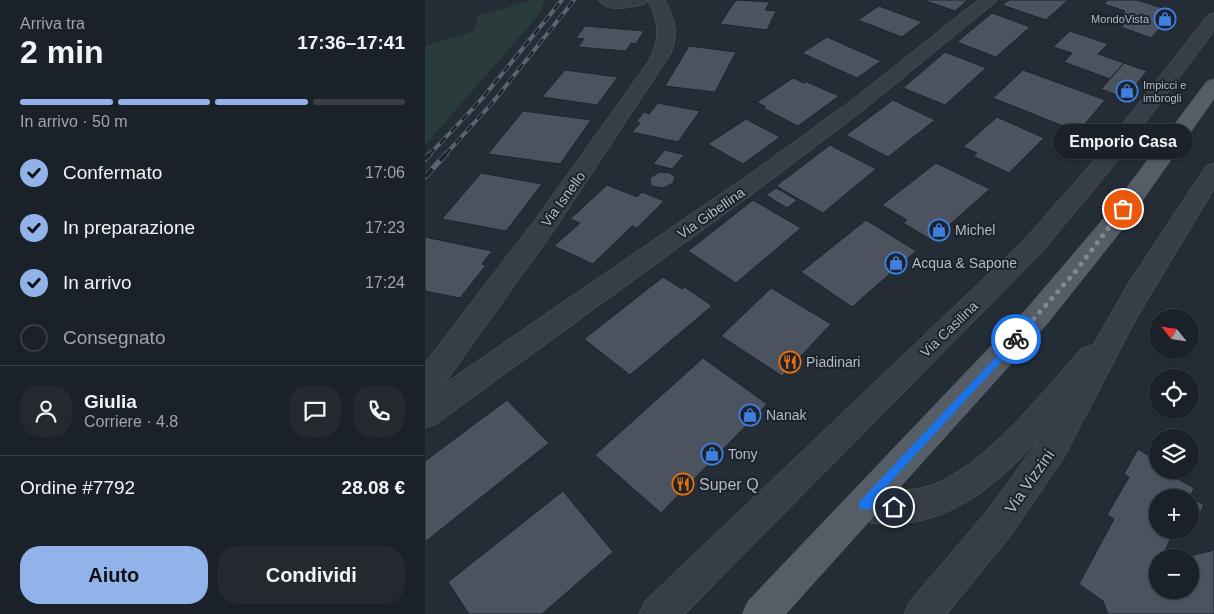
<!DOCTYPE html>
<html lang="it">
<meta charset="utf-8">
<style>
:root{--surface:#1b2128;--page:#242930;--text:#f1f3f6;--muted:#a0a3a8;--line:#393e45;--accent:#91b3e9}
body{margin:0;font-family:Helvetica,sans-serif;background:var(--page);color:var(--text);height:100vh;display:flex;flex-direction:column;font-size:19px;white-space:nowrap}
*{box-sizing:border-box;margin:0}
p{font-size:16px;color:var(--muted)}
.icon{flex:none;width:28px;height:28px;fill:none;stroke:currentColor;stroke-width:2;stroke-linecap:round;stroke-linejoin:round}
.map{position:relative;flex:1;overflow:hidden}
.details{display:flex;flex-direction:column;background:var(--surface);width:425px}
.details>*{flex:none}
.needle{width:32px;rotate:300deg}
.controls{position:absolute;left:724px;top:309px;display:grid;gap:10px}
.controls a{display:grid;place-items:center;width:50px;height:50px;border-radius:50%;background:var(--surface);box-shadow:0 1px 4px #0004,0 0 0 1px var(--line);font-size:25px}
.pin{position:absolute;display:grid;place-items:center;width:42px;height:42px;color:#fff;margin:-21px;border:2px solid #fff;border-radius:50%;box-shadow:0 1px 5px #0007}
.courier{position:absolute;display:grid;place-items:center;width:50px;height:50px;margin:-25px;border:4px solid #1a73e8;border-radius:50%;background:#fff;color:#222;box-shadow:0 1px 6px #0007}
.bubble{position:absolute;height:35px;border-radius:18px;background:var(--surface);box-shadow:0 1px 4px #0004,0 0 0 1px var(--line);font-size:16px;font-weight:600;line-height:35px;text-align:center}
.overview em{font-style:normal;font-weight:600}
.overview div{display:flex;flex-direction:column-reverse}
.overview{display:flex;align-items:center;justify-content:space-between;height:85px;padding:0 20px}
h1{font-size:32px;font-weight:600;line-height:38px}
.bar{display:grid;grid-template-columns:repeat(4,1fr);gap:8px 5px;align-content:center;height:60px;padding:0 20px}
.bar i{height:6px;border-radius:4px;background:var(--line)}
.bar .on{background:var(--accent)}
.bar p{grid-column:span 4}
.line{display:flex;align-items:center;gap:12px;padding:0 20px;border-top:1px solid var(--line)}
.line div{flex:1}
.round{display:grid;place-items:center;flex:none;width:52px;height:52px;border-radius:20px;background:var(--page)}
ol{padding:0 20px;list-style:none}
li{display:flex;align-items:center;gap:15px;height:55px}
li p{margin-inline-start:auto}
li .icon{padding:5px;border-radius:50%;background:var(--accent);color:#111;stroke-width:4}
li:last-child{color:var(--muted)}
li i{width:28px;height:28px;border:2px solid var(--line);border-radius:50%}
.action{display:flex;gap:10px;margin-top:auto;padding:10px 20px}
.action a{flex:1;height:58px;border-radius:20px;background:var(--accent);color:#111;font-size:20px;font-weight:600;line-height:58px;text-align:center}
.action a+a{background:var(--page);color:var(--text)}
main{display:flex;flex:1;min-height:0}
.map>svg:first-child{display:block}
.green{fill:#2a3b3b}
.building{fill:#4b535f;stroke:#1f252e;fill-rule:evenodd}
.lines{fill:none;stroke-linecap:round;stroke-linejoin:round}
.minor-casing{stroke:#555c65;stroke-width:1}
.primary-casing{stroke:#404750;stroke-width:1}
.minor{fill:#373e47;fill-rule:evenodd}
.primary{fill:#555d67;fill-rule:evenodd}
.rail-far1-casing{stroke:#5c646f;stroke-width:4}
.rail-casing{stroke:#5c646f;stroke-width:5.5}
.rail-far1{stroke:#1d232c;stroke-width:2.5;stroke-dasharray:8;stroke-linecap:butt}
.rail{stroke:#1d232c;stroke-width:4;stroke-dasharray:11;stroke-linecap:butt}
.route{fill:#1a73e8}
.done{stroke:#808892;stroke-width:5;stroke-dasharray:0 9}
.labels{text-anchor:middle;stroke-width:4;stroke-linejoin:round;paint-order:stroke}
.far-poi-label{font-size:11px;fill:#b2b9c3;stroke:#1d232c;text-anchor:end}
.street-label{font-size:14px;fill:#b2b9c3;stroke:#1d232c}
.poi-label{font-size:14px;fill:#b2b9c3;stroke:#1d232c;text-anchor:start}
.near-street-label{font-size:16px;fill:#b2b9c3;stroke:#1d232c}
.near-poi-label{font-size:16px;fill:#b2b9c3;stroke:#1d232c;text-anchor:start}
</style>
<main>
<section class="details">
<div class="overview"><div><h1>2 min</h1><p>Arriva tra</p></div><em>17:36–17:41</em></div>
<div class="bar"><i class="on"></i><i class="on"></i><i class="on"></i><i></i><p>In arrivo · 50 m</p></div>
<ol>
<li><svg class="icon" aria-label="check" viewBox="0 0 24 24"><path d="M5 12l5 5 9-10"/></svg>Confermato<p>17:06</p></li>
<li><svg class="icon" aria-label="check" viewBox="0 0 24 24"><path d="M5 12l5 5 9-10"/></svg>In preparazione<p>17:23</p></li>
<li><svg class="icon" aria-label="check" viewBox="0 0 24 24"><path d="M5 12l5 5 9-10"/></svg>In arrivo<p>17:24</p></li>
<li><i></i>Consegnato</li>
</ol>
<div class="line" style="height:90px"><a class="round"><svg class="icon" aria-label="person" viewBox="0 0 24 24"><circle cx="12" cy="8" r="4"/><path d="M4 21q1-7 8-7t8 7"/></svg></a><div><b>Giulia</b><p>Corriere · 4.8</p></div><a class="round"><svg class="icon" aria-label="chat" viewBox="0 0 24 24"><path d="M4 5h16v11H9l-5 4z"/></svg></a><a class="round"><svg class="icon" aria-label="phone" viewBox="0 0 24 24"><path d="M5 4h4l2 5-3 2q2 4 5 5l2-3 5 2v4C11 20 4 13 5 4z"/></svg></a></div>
<div class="line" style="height:65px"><div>Ordine #7792</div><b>28.08 €</b></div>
<div class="action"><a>Aiuto</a><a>Condividi</a></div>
</section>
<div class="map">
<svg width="789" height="614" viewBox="0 0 789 614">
<rect width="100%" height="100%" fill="#242c36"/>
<path class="green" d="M107,0H121L111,18L0,145V46L49,31L53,16Z"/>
<path class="building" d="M311,0L345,2L340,10L351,11L342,30L295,24Z
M498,0H543L530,11Z
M584,0H643L621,20L577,5Z
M683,0H712L750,12L726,38L696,27L707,17L697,14L700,11L679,4Z
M454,6L497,22L477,37L433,20Z
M567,13L605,27L571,57L532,42Z
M160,26L219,31L211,44L206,43L201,51L153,47L159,39L151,38Z
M645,31L683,44L673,54L699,63L685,79L639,62L647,53L628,47Z
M402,37L456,61L432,78L377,53Z
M264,46L311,52L290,92L240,86Z
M520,52L561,68L520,105L478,88Z
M699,63L722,71L700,98L676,89Z
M140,70L193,77L172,105L117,97Z
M598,70L680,100L653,132L568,98Z
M368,78L379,83L382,82L414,96L373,126L338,108L341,107L332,102Z
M468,100L510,120L463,157L421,135Z
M233,103L275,111L253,142L207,132L215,123L211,122L219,112L224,114Z
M98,111L166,120L135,164L63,154Z
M572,117L619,138L584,173L548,156L552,153L538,147Z
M321,119L355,137L318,164L283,144Z
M405,145L451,169L398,213L351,186Z
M240,150L259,155L247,169L228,164Z
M511,163L565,189L507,240L478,223L482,220L457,205Z
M234,172L245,173L250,177L248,183L238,188L226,186L225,178Z
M56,173L117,184L81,231L17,219Z
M182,185L212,197L217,192L239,201L212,228L207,226L168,264L129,246L155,223L145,219Z
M351,188L372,200L362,208L341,195Z
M328,200L376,228L311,283L263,251Z
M441,220L491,251L427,307L376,272Z
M0,237L67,251L57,264L61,265L35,298L0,291Z
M238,277L257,289L260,287L287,306L205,375L159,339Z
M346,288L406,324L357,376L296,336Z
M278,358L342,404L236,513L170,455Z
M82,400L124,443L0,542V461Z
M713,449L732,461V470H748L746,475L769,488L765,497L779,505L766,532L748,534L736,558H732V590H765V558L761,557L789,550V614H683L678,601L654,584L689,519L682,515L704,477L699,474ZM732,498H765V530H732Z
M138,491L188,552L117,614H44L23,582Z"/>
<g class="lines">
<g class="minor-casing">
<path id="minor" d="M173,0H240C250,19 254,33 246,53L130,229L19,384L329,171L427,100L553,0H573L441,108L345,181L11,424L0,428V363L112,217L223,62C235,38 235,23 222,0L220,4C206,7 183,14 173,0Z
M789,14V31L681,175L616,253L260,614H214L220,601L598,241L665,165L783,15Z
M789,164V189L711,319L638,459L586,535L522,614H479L485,601L562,511L616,437C576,481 529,523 467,524C452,524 439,523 425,518L420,506L425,494C450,484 478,495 504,486C559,468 618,391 657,348L668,345L703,284L781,166Z"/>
</g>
<g class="primary-casing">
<path id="primary" d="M789,79V99L696,231L623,323L361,614H317L323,601L603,307L678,219L782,81Z"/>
</g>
<use href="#minor" class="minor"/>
<use href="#primary" class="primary"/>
<g class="rail-far1-casing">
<path id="rail-far1" d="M4,155L55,101L137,0
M20,155L68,102L149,0"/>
</g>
<g class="rail-casing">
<path id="rail" d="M0,159L5,154
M0,177L21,154"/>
</g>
<use href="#rail-far1" class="rail-far1"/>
<use href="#rail" class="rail"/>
</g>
<path class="route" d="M591,336L594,337V342L448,501L473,503V510L434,509V502Z"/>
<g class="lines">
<path class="done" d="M591,339L650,272L698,209"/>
</g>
<defs>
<g id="shop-ring" transform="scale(1.125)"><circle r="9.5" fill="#1d232c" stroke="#3f7fe0" stroke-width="1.5"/><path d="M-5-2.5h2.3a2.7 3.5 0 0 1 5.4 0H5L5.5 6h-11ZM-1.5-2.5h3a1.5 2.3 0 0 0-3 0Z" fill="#3f7fe0"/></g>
<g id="restaurant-ring" transform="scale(1.125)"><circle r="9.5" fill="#1d232c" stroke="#e8710a" stroke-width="1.5"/><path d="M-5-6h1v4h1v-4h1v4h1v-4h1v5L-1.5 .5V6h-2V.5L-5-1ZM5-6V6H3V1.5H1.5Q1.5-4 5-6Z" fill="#e8710a"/></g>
</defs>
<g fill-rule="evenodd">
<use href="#shop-ring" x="740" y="19"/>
<use href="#shop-ring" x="702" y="91"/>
<use href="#shop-ring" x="514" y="230"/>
<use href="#shop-ring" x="471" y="263"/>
<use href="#restaurant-ring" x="365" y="362"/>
<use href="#shop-ring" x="325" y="415"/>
<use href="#shop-ring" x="287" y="454"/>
<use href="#restaurant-ring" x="258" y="484"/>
</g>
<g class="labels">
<g class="far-poi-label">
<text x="724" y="23">MondoVista</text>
<text x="718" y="89" text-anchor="start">Impicci e<tspan x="718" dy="13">imbrogli</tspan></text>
</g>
<g class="street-label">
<text transform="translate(138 199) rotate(-54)" y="5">Via Isnello</text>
<text transform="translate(286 213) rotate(-35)" y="5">Via Gibellina</text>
<text transform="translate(524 329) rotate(-44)" y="5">Via Casilina</text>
</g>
<g class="poi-label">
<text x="530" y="235">Michel</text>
<text x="487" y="268">Acqua &amp; Sapone</text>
<text x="381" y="367">Piadinari</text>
<text x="341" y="420">Nanak</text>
<text x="303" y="459">Tony</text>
</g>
<g class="near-street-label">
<text transform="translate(604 481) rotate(-55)" y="6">Via Vizzini</text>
</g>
<g class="near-poi-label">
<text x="274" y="490">Super Q</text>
</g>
</g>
</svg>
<div class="controls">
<a><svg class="needle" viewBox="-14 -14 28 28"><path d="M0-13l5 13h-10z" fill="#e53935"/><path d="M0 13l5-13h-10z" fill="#a0a3a8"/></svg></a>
<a><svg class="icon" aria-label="locate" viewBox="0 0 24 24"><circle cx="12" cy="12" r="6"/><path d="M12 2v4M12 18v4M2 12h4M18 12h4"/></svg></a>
<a><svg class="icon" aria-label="layers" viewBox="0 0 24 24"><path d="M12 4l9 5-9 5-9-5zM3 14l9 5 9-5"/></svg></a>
<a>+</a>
<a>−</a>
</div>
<div class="pin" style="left:698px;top:209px;background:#ea580c"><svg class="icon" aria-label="bag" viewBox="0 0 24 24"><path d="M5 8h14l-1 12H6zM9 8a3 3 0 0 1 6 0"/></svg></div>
<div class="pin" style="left:469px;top:507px;background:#1f2937"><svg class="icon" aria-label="home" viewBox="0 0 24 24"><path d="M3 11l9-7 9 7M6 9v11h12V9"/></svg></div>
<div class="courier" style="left:591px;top:339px"><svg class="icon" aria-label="bike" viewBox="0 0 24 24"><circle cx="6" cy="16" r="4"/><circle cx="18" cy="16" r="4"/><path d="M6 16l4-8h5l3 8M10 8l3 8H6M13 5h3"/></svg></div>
<div class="bubble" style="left:628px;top:124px;width:140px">Emporio Casa</div>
</div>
</main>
